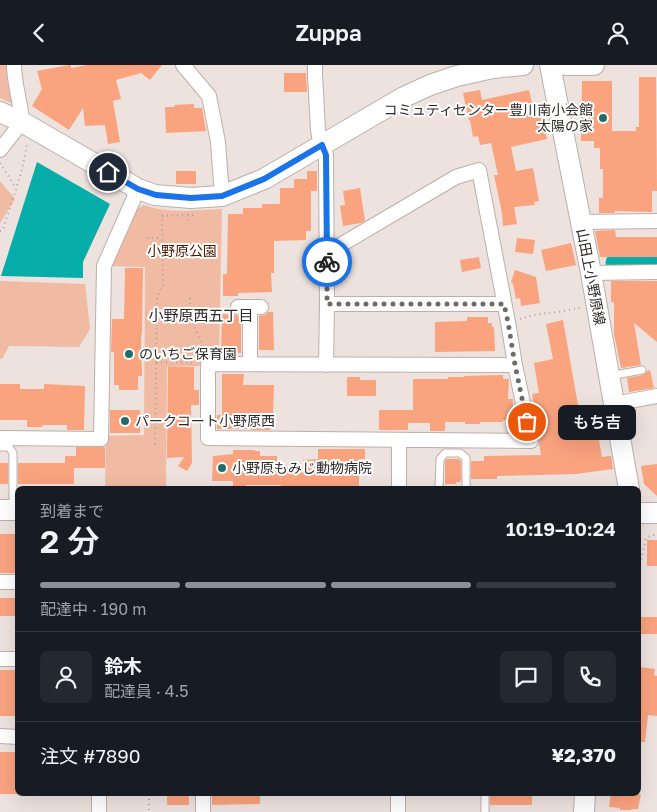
<!DOCTYPE html>
<html lang="ja">
<meta charset="utf-8">
<style>
:root{--surface:#171b24;--page:#242831;--text:#f1f3f6;--muted:#9ea1a6;--line:#363941;--accent:#8c9099}
body{margin:0;font-family:"Golos Text","Noto Sans JP",sans-serif;background:var(--page);color:var(--text);height:100vh;display:flex;flex-direction:column;font-size:19px;white-space:nowrap}
*{box-sizing:border-box;margin:0}
p{font-size:16px;color:var(--muted)}
.icon{flex:none;width:28px;height:28px;fill:none;stroke:currentColor;stroke-width:2;stroke-linecap:round;stroke-linejoin:round}
.map{position:relative;flex:1;overflow:hidden}
.sheet{position:absolute;left:15px;top:421px;width:626px;height:310px;display:flex;flex-direction:column;background:var(--surface);border-radius:8px;box-shadow:0 5px 20px #0002}
.sheet>*{flex:none}
.pin{position:absolute;display:grid;place-items:center;width:42px;height:42px;color:#fff;margin:-21px;border:2px solid #fff;border-radius:50%;box-shadow:0 1px 5px #0007}
.courier{position:absolute;display:grid;place-items:center;width:50px;height:50px;margin:-25px;border:4px solid #1a73e8;border-radius:50%;background:#fff;color:#222;box-shadow:0 1px 6px #0007}
.bubble{position:absolute;height:35px;border-radius:8px;background:var(--surface);box-shadow:0 5px 20px #0002;font-size:16px;font-weight:600;line-height:35px;text-align:center}
.overview em{font-style:normal;font-weight:600}
.overview div{display:flex;flex-direction:column-reverse}
.overview{display:flex;align-items:center;justify-content:space-between;height:85px;padding:0 25px}
h1{font-size:32px;font-weight:600;line-height:38px}
.bar{display:grid;grid-template-columns:repeat(4,1fr);gap:8px 5px;align-content:center;height:60px;padding:0 25px}
.bar i{height:6px;border-radius:4px;background:var(--line)}
.bar .on{background:var(--accent)}
.bar p{grid-column:span 4}
.line{display:flex;align-items:center;gap:12px;padding:0 25px;border-top:1px solid var(--line)}
.line div{flex:1}
.round{display:grid;place-items:center;flex:none;width:52px;height:52px;border-radius:8px;background:var(--page)}
header{display:flex;justify-content:space-between;align-items:center;height:65px;padding:0 25px;background:var(--surface);font-size:22px;font-weight:600}
.map>svg:first-child{display:block}
.green{fill:#f1baa3}
.water{fill:#06ada9}
.lines{fill:none;stroke-linecap:round;stroke-linejoin:round}
.river{stroke:#06ada9;stroke-width:21}
.building{fill:#faa37f}
.lane-casing{stroke:#bab0ab;stroke-width:9}
.street-casing{stroke:#bab0ab;stroke-width:16}
.secondary-casing{stroke:#bab0ab;stroke-width:22}
.path{stroke:#aaa29f;stroke-width:2;stroke-dasharray:1 4;stroke-linecap:butt}
.lane{stroke:#fff;stroke-width:7}
.street{stroke:#fff;stroke-width:14}
.secondary{stroke:#fff;stroke-width:20}
.path-bridge{stroke:#aaa29f;stroke-width:2;stroke-dasharray:1 4;stroke-linecap:butt}
.done{stroke:#706a67;stroke-width:5;stroke-dasharray:0 9}
.route{stroke:#1a73e8;stroke-width:6}
.poi-dot{fill:#226d6a;stroke:#fff;stroke-width:2}
.labels{text-anchor:middle;stroke-width:4;stroke-linejoin:round;paint-order:stroke}
.poi-label{font-size:14px;fill:#2d2927;stroke:#fff;text-anchor:start}
.park-label{font-size:14px;fill:#4a1600;stroke:#fff}
.street-label{font-size:14px;fill:#2d2927;stroke:#fff}
.neighbourhood-label{font-size:15px;fill:#2d2927;stroke:#fff}
</style>
<header><svg class="icon" aria-label="back" viewBox="0 0 24 24"><path d="M15 5l-7 7 7 7"/></svg>Zuppa<svg class="icon" aria-label="person" viewBox="0 0 24 24"><circle cx="12" cy="8" r="4"/><path d="M4 21q1-7 8-7t8 7"/></svg></header>
<div class="map">
<svg width="657" height="747" viewBox="0 0 657 747">
<rect width="100%" height="100%" fill="#ede2de"/>
<path class="green" d="M0,0H7V15L13,39L0,33Z
M0,116L15,134L0,158Z
M144,140C168,149 196,145 222,144L219,292L201,293L200,301L167,302L166,424H105L106,371L144,370L145,202L108,201L138,143Z
M0,216L85,219L90,264L79,282L9,281L2,294H0Z"/>
<path class="water" d="M37,97L110,139L83,197V213L1,211Z"/>
<g class="lines">
<path class="river" d="M616,198H657"/>
</g>
<path class="building" d="M69,0H71V3L87,0H162L150,15L141,8L116,15L121,34L113,36L120,77L108,79L105,60L85,61L83,43L69,65L32,41L42,24L37,6Z
M284,8H306L307,27H284Z
M639,12H656L657,126H652V147L615,146V148H599V133H603V104H600V83H594V76H581L582,16H612V66H636V62H639Z
M480,25L482,35L529,25L534,47L538,46L539,50H542L547,74L511,82L516,106L533,103L539,136L534,137L535,140L514,142L517,159L503,161L502,148L494,110H498L491,78L480,80L478,71L473,72L470,55L469,56L463,28Z
M194,39V43H202L206,66L166,68L165,42H175L174,40Z
M176,106H196V119H176Z
M307,106H317V126H311V166H306V175L274,176V208H271L272,227L238,228V231H223V209H227L228,149H243V143H262V139H280V123H294V114H307Z
M360,123L365,156L361,158L343,161L340,141L345,140L343,126Z
M615,165L616,172H657V192H600L595,166Z
M517,173L535,175L533,189L515,187Z
M571,178L576,200L546,206L541,185Z
M479,192L481,203L462,207L460,195Z
M125,203H143L142,266L141,274L142,311H138V325H119V320H114V287H111L112,254H124Z
M515,205L536,212L540,238L521,241L520,233L516,234L513,219L511,217Z
M611,216H657V277L634,258L641,300L621,303L614,269V237H611Z
M268,247H273L274,285H259V251L265,250Z
M222,249L241,251V288H221Z
M467,252H488V258H492V262H494L495,286L435,287V257L467,256Z
M563,255L578,340L566,342L572,374L598,369L602,392L611,391L613,404L576,409L497,411V414H471V396H484V391L541,390L539,379L540,374L536,355H537L532,329L539,328L534,298L553,294L546,259Z
M168,302H194V325H199V340H191L192,398L187,406L178,401L184,392L167,393Z
M650,305L654,323L629,327L627,313L643,310L647,306Z
M222,309H244L243,320H274L273,351H271L270,365H251V364H217V350H222Z
M503,310V314H509L508,334H513V355H503V357H480V359H465V357H445V366H430V358H408V365H379V345H413V314H448V312H464V311Z
M347,312H360V315H376V331H347Z
M0,319H20V324H44V319L85,321L84,365H67V360H43L42,362H27V355H0Z
M110,345H140V368H110Z
M76,382H105V403H74V419H18V398H65V391H76Z
M318,384H365V394H359V424H281V420H246V423H233V416H212L213,391L233,389V385H255V386H260V391H277V402H303V395L318,394Z
M447,394H459L461,397V414L460,417H456V419H445V396Z
M0,398H8V419H0Z
M657,399V431L644,419L641,401Z
M0,469H18V508H0Z
M647,475H657V501H647Z
M0,533H18V551H0Z
M641,552H657V569H641Z
M639,602L655,604L654,610L657,611V651L648,650L645,677H639Z
M0,605H18V651H0Z
M0,687H18V729H0Z
M167,729H189V740H167Z
M212,729H260V739L212,740Z
M490,729H532V740H490Z
M611,729H641L638,744H632L631,745H620V743L609,742Z"/>
<g class="lines">
<g class="lane-casing">
<path id="lane" d="M610,311L642,305
M0,382H9L13,388V444
M439,424L440,394L445,388H460L466,393V424
M485,729V747"/>
</g>
<g class="street-casing">
<path id="street" d="M183,0L209,31L218,77L222,131
M315,0V10L318,65L319,71L326,90L327,239L326,300
M0,85L22,57C21,38 14,19 14,0
M581,157L657,156
M327,188L456,112L479,105L508,257L515,300L531,376L208,373V299L515,300
M591,208L657,207
M327,239H504
M238,242H261
M250,242V299
M614,339L657,331
M0,373L101,374L104,201L138,124
M399,375V424
M0,517H18
M0,594H18
M0,671L18,672
M203,729V747
M99,747V729
M398,747V729"/>
</g>
<g class="secondary-casing">
<path id="secondary" d="M550,0L591,208L629,424
M565,0H594
M0,47L22,57L138,124L155,130L191,133L222,131L264,114L404,32L430,20L457,11L493,3L523,0
M0,445H18
M639,448H657
M584,747L585,729"/>
</g>
<path class="path" d="M0,98L16,123
M188,149L189,159
M162,151L197,150
M0,166L3,165C11,137 24,106 27,77
M147,173H162
M190,233V246L193,259L205,286
M520,254L538,249L560,247L582,242
M156,297L196,298
M155,379L157,232L163,220L162,146
M639,499L641,495L646,473L652,470H657
M149,745V729"/>
<use href="#lane" class="lane"/>
<use href="#street" class="street"/>
<use href="#secondary" class="secondary"/>
<path class="path-bridge" d="M551,42L571,38"/>
</g>
<g class="lines">
<path class="done" d="M327,197V239H504L508,257L515,300L527,357"/>
<path class="route" d="M108,107L138,124L156,130L191,133L222,131L264,114L322,80L326,90L327,197"/>
</g>
<g class="poi-dot">
<circle cx="603" cy="53" r="5"/>
<circle cx="129" cy="289" r="5"/>
<circle cx="125" cy="356" r="5"/>
<circle cx="222" cy="403" r="5"/>
</g>
<g class="labels">
<g class="poi-label">
<text x="593" y="50" text-anchor="end">コミュティセンター豊川南小会館<tspan x="593" dy="16">太陽の家</tspan></text>
<text x="139" y="294">のいちご保育園</text>
<text x="135" y="361">パークコート小野原西</text>
<text x="232" y="408">小野原もみじ動物病院</text>
</g>
<g class="park-label">
<text x="182" y="191">小野原公園</text>
</g>
<g class="street-label">
<text transform="translate(591 212) rotate(79)" y="5">山田上小野原線</text>
</g>
<g class="neighbourhood-label">
<text x="201" y="256">小野原西五丁目</text>
</g>
</g>
</svg>
<div class="pin" style="left:527px;top:357px;background:#ea580c"><svg class="icon" aria-label="bag" viewBox="0 0 24 24"><path d="M5 8h14l-1 12H6zM9 8a3 3 0 0 1 6 0"/></svg></div>
<div class="pin" style="left:108px;top:107px;background:#1f2937"><svg class="icon" aria-label="home" viewBox="0 0 24 24"><path d="M3 11l9-7 9 7M6 9v11h12V9"/></svg></div>
<div class="courier" style="left:327px;top:197px"><svg class="icon" aria-label="bike" viewBox="0 0 24 24"><circle cx="6" cy="16" r="4"/><circle cx="18" cy="16" r="4"/><path d="M6 16l4-8h5l3 8M10 8l3 8H6M13 5h3"/></svg></div>
<div class="bubble" style="left:558px;top:340px;width:78px">もち吉</div>
<section class="sheet">
<div class="overview"><div><h1>2 分</h1><p>到着まで</p></div><em>10:19–10:24</em></div>
<div class="bar"><i class="on"></i><i class="on"></i><i class="on"></i><i></i><p>配達中 · 190 m</p></div>
<div class="line" style="height:90px"><a class="round"><svg class="icon" aria-label="person" viewBox="0 0 24 24"><circle cx="12" cy="8" r="4"/><path d="M4 21q1-7 8-7t8 7"/></svg></a><div><b>鈴木</b><p>配達員 · 4.5</p></div><a class="round"><svg class="icon" aria-label="chat" viewBox="0 0 24 24"><path d="M4 5h16v11H9l-5 4z"/></svg></a><a class="round"><svg class="icon" aria-label="phone" viewBox="0 0 24 24"><path d="M5 4h4l2 5-3 2q2 4 5 5l2-3 5 2v4C11 20 4 13 5 4z"/></svg></a></div>
<div class="line" style="height:65px"><div>注文 #7890</div><b>¥2,370</b></div>
</section>
</div>
